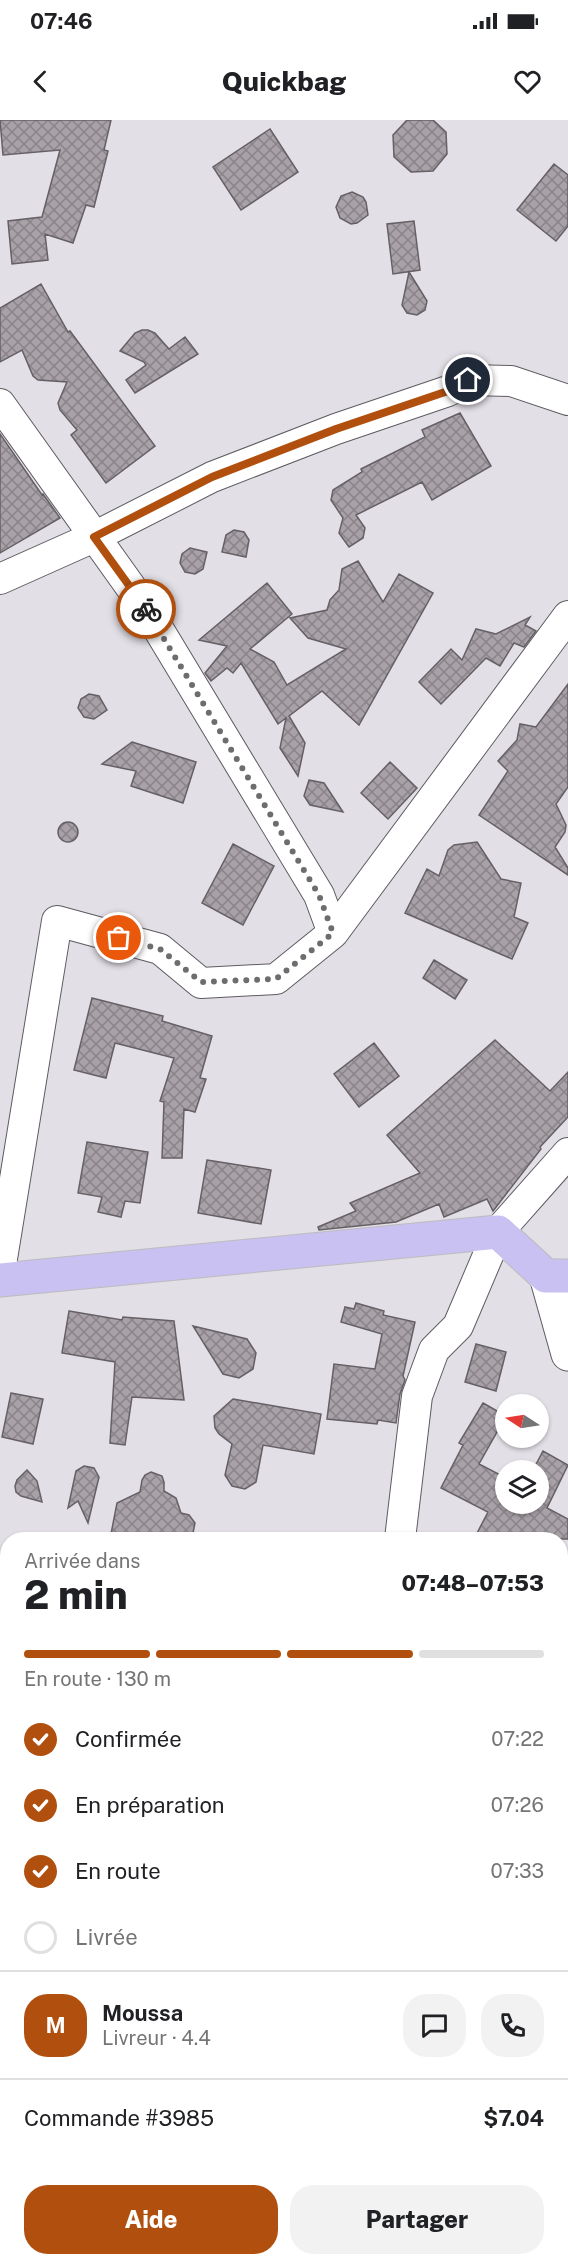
<!DOCTYPE html>
<html lang="fr">
<meta charset="utf-8">
<style>
:root{--surface:#fff;--page:#f2f2f2;--text:#202124;--muted:#757577;--line:#e0e0e0;--accent:#b1500e}
body{margin:0;font-family:"Public Sans",sans-serif;background:var(--page);color:var(--text);height:100vh;display:flex;flex-direction:column;font-size:22px;white-space:nowrap}
*{box-sizing:border-box;margin:0}
p{font-size:20px;color:var(--muted)}
.icon{flex:none;width:33px;height:33px;fill:none;stroke:currentColor;stroke-width:2;stroke-linecap:round;stroke-linejoin:round}
.map{position:relative;flex:1;overflow:hidden}
.sheet{position:absolute;left:0px;top:1412px;width:568px;height:734px;display:flex;flex-direction:column;background:var(--surface);border-radius:24px 24px 0 0;box-shadow:0 2px 4px #0004}
.sheet>*{flex:none}
.needle{width:39px;rotate:282deg}
.tools{position:absolute;left:495px;top:1274px;display:grid;gap:12px}
.tools a{display:grid;place-items:center;width:54px;height:54px;border-radius:50%;background:var(--surface);box-shadow:0 2px 4px #0004;font-size:30px}
.pin{position:absolute;display:grid;place-items:center;width:51px;height:51px;color:#fff;margin:-26px;border:3px solid #fff;border-radius:50%;box-shadow:0 2px 6px #0007}
.courier{position:absolute;display:grid;place-items:center;width:60px;height:60px;margin:-30px;border:4px solid #b1500e;border-radius:50%;background:#fff;color:#222;box-shadow:0 2px 8px #0007}
.head em{font-style:normal;font-weight:800}
.head div{display:flex;flex-direction:column-reverse}
.head{display:flex;align-items:center;justify-content:space-between;height:102px;padding:0 24px}
h1{font-size:39px;font-weight:800;line-height:45px}
.bar{display:grid;grid-template-columns:repeat(4,1fr);gap:9px 6px;align-content:center;height:72px;padding:0 24px}
.bar i{height:8px;border-radius:4px;background:var(--line)}
.bar .current{background:var(--accent)}
.bar p{grid-column:span 4}
.line{display:flex;align-items:center;gap:15px;padding:0 24px;border-top:2px solid var(--line)}
.line div{flex:1}
.round{display:grid;place-items:center;flex:none;width:63px;height:63px;border-radius:24px;background:var(--page)}
ol{padding:0 24px;list-style:none}
li{display:flex;align-items:center;gap:18px;height:66px}
li p{margin-inline-start:auto}
li .icon{padding:6px;border-radius:50%;background:var(--accent);color:#fff;stroke-width:4}
li:last-child{color:var(--muted)}
li i{width:33px;height:33px;border:3px solid var(--line);border-radius:50%}
.button{display:flex;gap:12px;margin-top:auto;padding:12px 24px}
.button a{flex:1;height:69px;border-radius:24px;background:var(--accent);color:#fff;font-size:24px;font-weight:800;line-height:69px;text-align:center}
.button a+a{background:var(--page);color:var(--text)}
.status{display:flex;justify-content:space-between;align-items:center;height:42px;padding:0 30px;background:var(--surface);direction:ltr}
.status svg{height:16px;fill:currentColor}
header{display:flex;justify-content:space-between;align-items:center;height:78px;padding:0 24px;background:var(--surface);font-size:27px;font-weight:800}
.map>svg:first-child{display:block}
.building{fill:url(#building-cross-hatch);stroke:#656065;stroke-width:1.5}
.lines{fill:none;stroke-linecap:round;stroke-linejoin:round}
.minor-casing{stroke:#5e5b61;stroke-width:32}
.tertiary-casing{stroke:#5e5b61;stroke-width:35}
.primary-casing{stroke:#bdbcbd;stroke-width:35}
.minor{stroke:#fff;stroke-width:30}
.tertiary{stroke:#fff;stroke-width:33}
.primary{stroke:#c8c1f1;stroke-width:33}
.done{stroke:#6f6c70;stroke-width:6;stroke-dasharray:0 10.8}
.route{stroke:#b1500e;stroke-width:8}
</style>
<div class="status"><b>07:46</b><svg viewBox="0 0 49 12"><path d="M0 12V9h3v3zM5 12V6h3v6zM10 12V3h3v9zM15 12V0h3v12zM26 1h20v11H26zM47 4h2v5h-2z"/></svg></div>
<header><svg class="icon" aria-label="back" viewBox="0 0 24 24"><path d="M15 5l-7 7 7 7"/></svg>Quickbag<svg class="icon" aria-label="heart" viewBox="0 0 24 24"><path d="M12 20l-8-8c-3-5 5-10 8-4 3-6 11-1 8 4z"/></svg></header>
<div class="map">
<svg width="568" height="2144" viewBox="0 0 568 2144">
<defs>
<pattern id="building-cross-hatch" width="8" height="8" patternUnits="userSpaceOnUse" patternTransform="scale(1.5)"><rect width="8" height="8" fill="#a8a1a7"/><path d="M0 0l8 8M0 8l8-8" fill="none" stroke="#898489"/></pattern>
</defs>
<rect width="100%" height="100%" fill="#e3dfe6"/>
<path class="building" d="M0,0H111L104,30L108,31L94,87L86,85L73,123L45,114L48,140L12,144L8,101L42,97L60,30L3,35Z
M407,0H433L446,12L447,34L433,51L411,52L394,37L393,15Z
M270,9L298,52L241,90L213,47Z
M554,44L568,55V106L556,121L517,90Z
M352,72L363,77L366,82L368,95L357,103L351,104L340,98L336,87L341,76Z
M414,101L420,150L393,154L387,104Z
M409,152L427,181L425,190L417,195L407,193L402,185Z
M41,164L68,212L70,211L155,326L106,363L71,315L77,310L60,290L58,283L67,262L38,260L33,256L22,230L0,242V188Z
M142,210H148L155,213L169,229L185,217L198,234L135,273L126,260L146,245L144,242L120,231L135,213Z
M460,293L491,346L432,380L422,362L356,395L365,408L363,418L349,427L339,413L343,398L331,380L333,370L362,352L361,349L425,317L422,310Z
M0,314L42,375L43,374L60,398L0,433Z
M234,410L244,412L249,420L246,437L222,432L226,415Z
M190,428L207,432L203,449L195,454L185,452L180,443L182,434Z
M358,441L383,482L399,454L433,473L359,605L322,571L289,596L305,623L298,656L280,628L286,598L278,604L241,543L233,553L227,548L211,561L205,553L227,526L199,520L267,463L292,494L250,529L274,542L287,565L346,529L308,518L290,498L327,490L330,480L339,470L342,449Z
M530,497L525,505L536,511L524,527L514,523L500,546L486,538L441,584L419,562L451,529L462,540L476,509L496,514Z
M568,564V667L556,684L566,705L565,712L555,727L568,748V755L479,695L508,651L498,641L517,620L520,604L536,607Z
M89,574L99,576L107,590L94,599L84,597L78,588L81,579Z
M132,622L196,642L183,683L131,666L136,651L102,644Z
M390,642L417,668L388,699L361,673Z
M309,660L324,663L343,692L310,685L304,676Z
M58 712a10 10 0 1 1 20 0a10 10 0 1 1-20 0Z
M477,722L501,759L521,763L514,797L528,803L512,839L405,793L427,749L439,756L448,730L454,725Z
M233,724L274,746L243,805L202,783Z
M434,840L467,860L455,879L423,858Z
M92,878L163,896L162,901L212,916L200,958L206,959L195,992L184,989L182,1038H162L164,982L160,981L174,938L115,923L106,958L74,950Z
M495,920L550,971L568,952V997L540,1027L541,1029L493,1091L487,1079L444,1097L439,1084L396,1102L319,1110L318,1107L356,1091L350,1083L420,1053L387,1015Z
M374,923L399,956L359,987L334,954Z
M87,1022L148,1032L140,1083L125,1081L121,1097L98,1092L102,1077L78,1073Z
M207,1040L271,1050L261,1104L198,1093Z
M356,1183L384,1191L383,1195L415,1202L403,1256L405,1260L400,1274L396,1303L378,1300L377,1304L327,1299L334,1244L375,1249L382,1214L341,1202L345,1187L354,1189Z
M69,1191L122,1200L123,1197L174,1201L184,1280L132,1277L125,1325L110,1323L115,1242L62,1233Z
M193,1206L247,1219L256,1233L253,1249L239,1258L223,1254Z
M476,1224L506,1232L496,1271L465,1262Z
M11,1273L43,1279L33,1324L2,1317Z
M233,1279L321,1294L314,1334L263,1325L256,1362L245,1369L232,1366L225,1355L232,1324L219,1314L215,1308L214,1296Z
M483,1283L506,1296L479,1344L506,1358V1383H538V1350H533L543,1331L568,1345L547,1388L568,1399V1419H474L488,1392L441,1368L463,1325L459,1323Z
M84,1346L94,1348L99,1357L88,1403L78,1381L68,1388L76,1351Z
M27,1350L37,1361L42,1382L21,1376L16,1372L15,1366L17,1360Z
M151,1352L162,1356L164,1362V1371L176,1378L181,1393L189,1395L195,1403L193,1413L183,1419H110L117,1383L140,1372L142,1360L145,1355Z"/>
<g class="lines">
<g class="minor-casing">
<path id="minor" d="M0,284L145,487L319,775L333,813L568,496
M0,459L94,417L212,357L336,309L448,271L468,260L511,261L568,280
M0,1151L57,801L160,829L201,863L276,859L333,813
M400,1419L417,1276L434,1230L458,1206L498,1112L568,1033
M0,1515L8,1523
M0,1803L8,1810
M561,1817L568,1822
M247,2138L250,2144
M564,2144L568,2133"/>
</g>
<g class="tertiary-casing">
<path id="tertiary" d="M546,1156L568,1234"/>
</g>
<g class="primary-casing">
<path id="primary" d="M0,1160L498,1112L546,1156H568"/>
</g>
<use href="#minor" class="minor"/>
<use href="#tertiary" class="tertiary"/>
<use href="#primary" class="primary"/>
</g>
<g class="lines">
<path class="done" d="M119,818L160,829L201,862L276,859L333,813L319,775L146,489"/>
<path class="route" d="M146,489L94,417L212,357L336,309L448,271L468,260"/>
</g>
</svg>
<div class="tools">
<a><svg class="needle" viewBox="-14 -14 28 28"><path d="M0-13l5 13h-10z" fill="#e53935"/><path d="M0 13l5-13h-10z" fill="#757577"/></svg></a>
<a><svg class="icon" aria-label="layers" viewBox="0 0 24 24"><path d="M12 4l9 5-9 5-9-5zM3 14l9 5 9-5"/></svg></a>
</div>
<div class="pin" style="left:119px;top:818px;background:#ea580c"><svg class="icon" aria-label="bag" viewBox="0 0 24 24"><path d="M5 8h14l-1 12H6zM9 8a3 3 0 0 1 6 0"/></svg></div>
<div class="pin" style="left:468px;top:260px;background:#1f2937"><svg class="icon" aria-label="home" viewBox="0 0 24 24"><path d="M3 11l9-7 9 7M6 9v11h12V9"/></svg></div>
<div class="courier" style="left:146px;top:489px"><svg class="icon" aria-label="bike" viewBox="0 0 24 24"><circle cx="6" cy="16" r="4"/><circle cx="18" cy="16" r="4"/><path d="M6 16l4-8h5l3 8M10 8l3 8H6M13 5h3"/></svg></div>
<section class="sheet">
<div class="head"><div><h1>2 min</h1><p>Arrivée dans</p></div><em>07:48–07:53</em></div>
<div class="bar"><i class="current"></i><i class="current"></i><i class="current"></i><i></i><p>En route · 130 m</p></div>
<ol>
<li><svg class="icon" aria-label="check" viewBox="0 0 24 24"><path d="M5 12l5 5 9-10"/></svg>Confirmée<p>07:22</p></li>
<li><svg class="icon" aria-label="check" viewBox="0 0 24 24"><path d="M5 12l5 5 9-10"/></svg>En préparation<p>07:26</p></li>
<li><svg class="icon" aria-label="check" viewBox="0 0 24 24"><path d="M5 12l5 5 9-10"/></svg>En route<p>07:33</p></li>
<li><i></i>Livrée</li>
</ol>
<div class="line" style="height:108px"><b class="round" style="background:var(--accent);color:#fff">M</b><div><b>Moussa</b><p>Livreur · 4.4</p></div><a class="round"><svg class="icon" aria-label="chat" viewBox="0 0 24 24"><path d="M4 5h16v11H9l-5 4z"/></svg></a><a class="round"><svg class="icon" aria-label="phone" viewBox="0 0 24 24"><path d="M5 4h4l2 5-3 2q2 4 5 5l2-3 5 2v4C11 20 4 13 5 4z"/></svg></a></div>
<div class="line" style="height:78px"><div>Commande #3985</div><b>$7.04</b></div>
<div class="button"><a>Aide</a><a>Partager</a></div>
</section>
</div>
